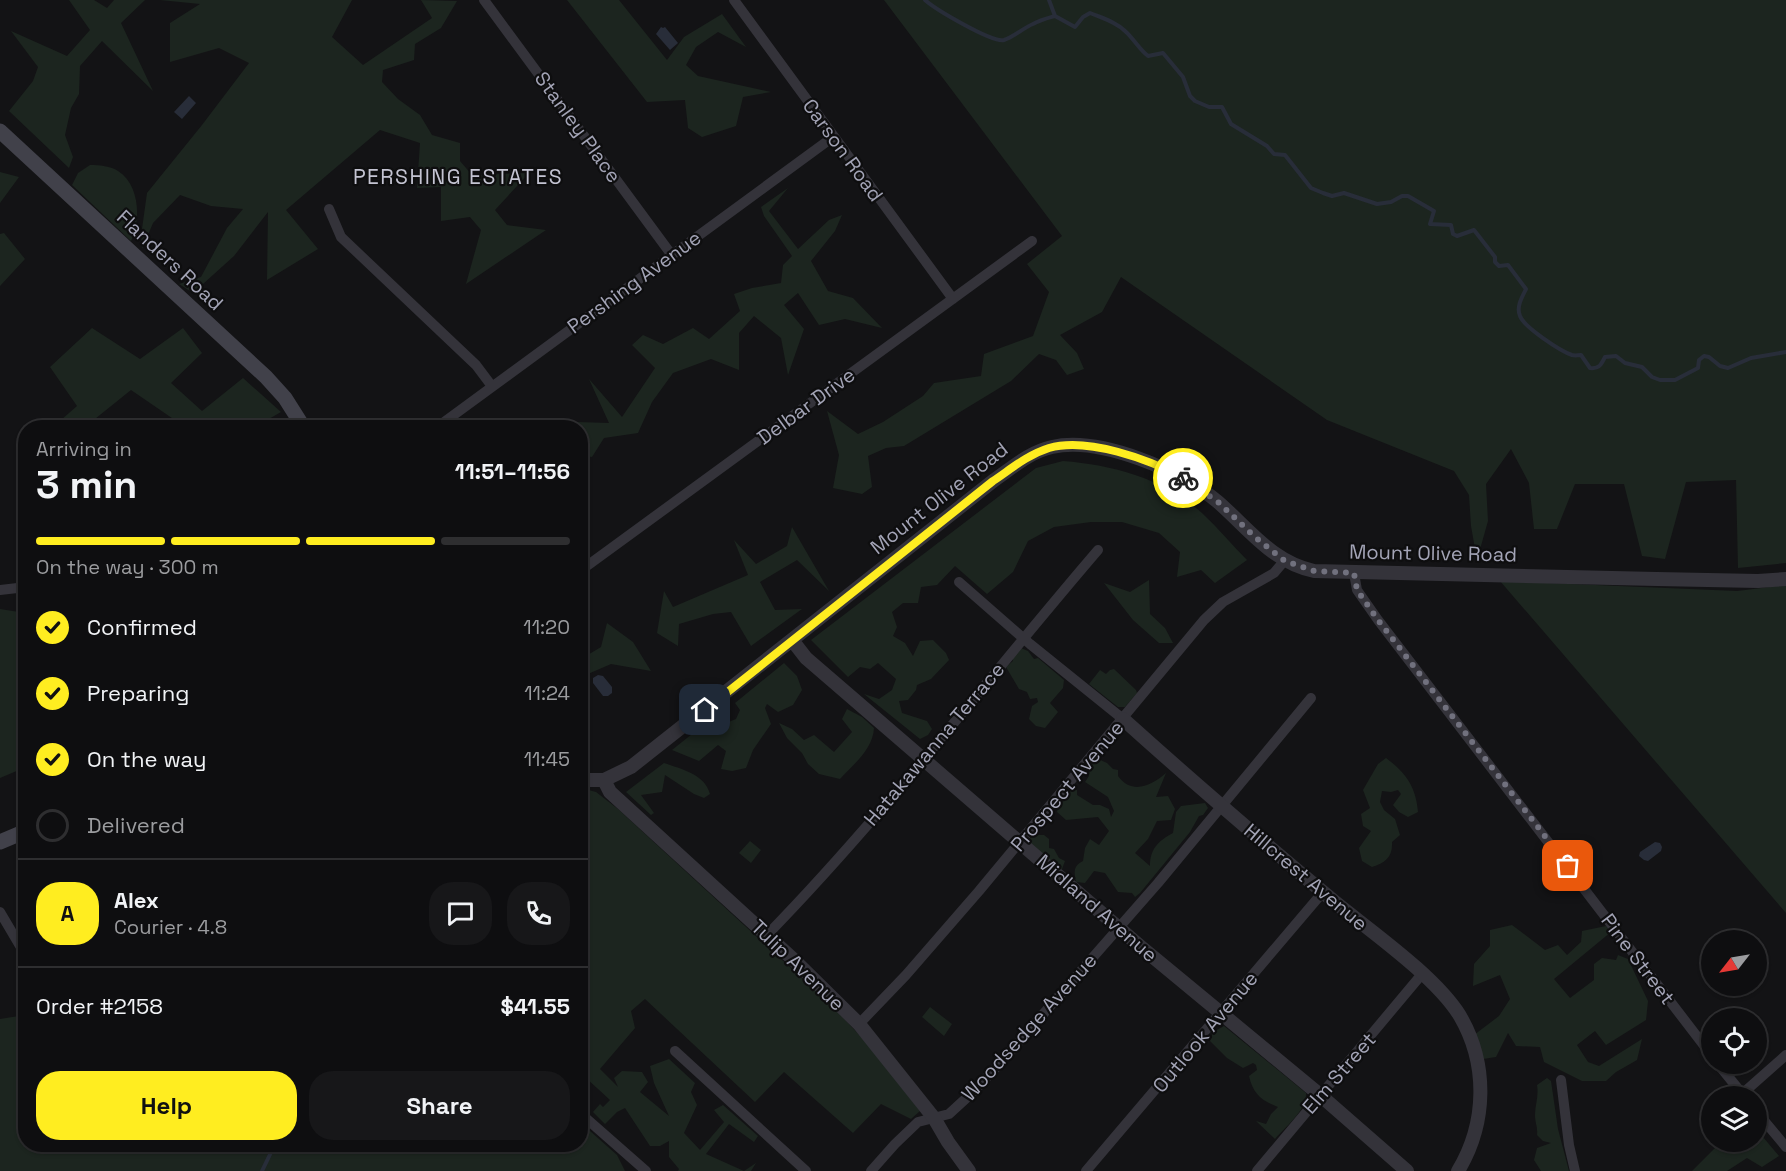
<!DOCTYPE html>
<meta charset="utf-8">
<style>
:root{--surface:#0e0e10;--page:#171719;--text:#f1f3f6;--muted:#9b9c9f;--line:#2e2e30;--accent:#ffed20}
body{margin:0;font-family:"Space Grotesk",sans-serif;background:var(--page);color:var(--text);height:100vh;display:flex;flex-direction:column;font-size:22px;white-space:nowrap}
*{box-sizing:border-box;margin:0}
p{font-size:20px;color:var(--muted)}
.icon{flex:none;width:33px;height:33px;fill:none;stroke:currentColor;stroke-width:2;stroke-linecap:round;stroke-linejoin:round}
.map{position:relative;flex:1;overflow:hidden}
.panel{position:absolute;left:18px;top:420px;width:570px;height:732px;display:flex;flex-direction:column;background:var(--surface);border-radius:24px;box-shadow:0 2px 4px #0004,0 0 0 2px var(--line)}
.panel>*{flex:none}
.needle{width:39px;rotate:239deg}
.controls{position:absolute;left:1701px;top:930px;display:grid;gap:12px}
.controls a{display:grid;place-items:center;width:66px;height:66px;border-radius:50%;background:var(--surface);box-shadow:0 2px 4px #0004,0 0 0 2px var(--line);font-size:30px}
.pin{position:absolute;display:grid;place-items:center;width:51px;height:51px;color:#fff;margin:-26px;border-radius:12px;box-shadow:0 3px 9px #0006}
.courier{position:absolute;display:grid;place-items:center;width:60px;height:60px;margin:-30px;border:4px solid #ffed20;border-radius:50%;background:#fff;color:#222;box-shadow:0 2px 8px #0007}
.headline em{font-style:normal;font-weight:700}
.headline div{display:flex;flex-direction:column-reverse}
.headline{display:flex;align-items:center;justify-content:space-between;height:102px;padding:0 18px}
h1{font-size:39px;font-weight:700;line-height:45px}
.bar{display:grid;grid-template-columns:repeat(4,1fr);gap:9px 6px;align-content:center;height:72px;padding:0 18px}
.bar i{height:8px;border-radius:4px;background:var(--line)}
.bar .on{background:var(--accent)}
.bar p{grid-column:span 4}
.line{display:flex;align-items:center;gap:15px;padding:0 18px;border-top:2px solid var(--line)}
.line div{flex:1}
.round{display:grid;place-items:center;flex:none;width:63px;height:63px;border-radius:24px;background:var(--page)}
ol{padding:0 18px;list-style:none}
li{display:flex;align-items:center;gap:18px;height:66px}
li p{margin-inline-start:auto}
li .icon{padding:6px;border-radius:50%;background:var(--accent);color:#111;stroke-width:4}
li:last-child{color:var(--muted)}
li i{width:33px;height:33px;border:3px solid var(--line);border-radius:50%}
.button{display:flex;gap:12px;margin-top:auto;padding:12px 18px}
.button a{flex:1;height:69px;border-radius:24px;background:var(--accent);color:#111;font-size:24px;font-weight:700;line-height:69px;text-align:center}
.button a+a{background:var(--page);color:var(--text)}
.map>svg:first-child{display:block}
.green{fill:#1c251f}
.water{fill:#282d39}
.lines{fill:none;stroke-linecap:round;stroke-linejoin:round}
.stream{stroke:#282d39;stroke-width:4}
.minor{stroke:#34333a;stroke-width:10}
.tertiary{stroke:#34333a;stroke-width:14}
.secondary{stroke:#41414a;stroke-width:15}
.done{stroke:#71717e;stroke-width:6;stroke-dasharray:0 10.8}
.route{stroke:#ffed20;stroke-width:8}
.labels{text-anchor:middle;stroke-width:4.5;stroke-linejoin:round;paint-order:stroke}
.street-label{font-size:20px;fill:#a3a4b6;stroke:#0e0e0f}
.neighbourhood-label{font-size:21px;letter-spacing:1.5px;fill:#c4c4d2;stroke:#0e0e0f}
</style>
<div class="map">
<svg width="1786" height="1171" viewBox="0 0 1786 1171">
<rect width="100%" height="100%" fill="#131315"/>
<path class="green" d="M69,0H94L107,8L114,0H145L121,23L153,91L102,41L80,66L79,94L71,108L65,135L73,157L69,168L9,111L33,81L38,67L11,31L67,56L90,30Z
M160,0H352L332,37L363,65L432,18L421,0L457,1L441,28L415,44L414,60L383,70L382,82L398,99L420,115L432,135L460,143V161L472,175L529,173L495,210L507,225L546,230L466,284L481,230L470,217L441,221V187L417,188L420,143L380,130L286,210L318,249L267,280L268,212L234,256L193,293L179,284L201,277L227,228L243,209L211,206L180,195L153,223L142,249L141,236L147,193L202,125L249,63L219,48L170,62V23L200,4Z
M567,0H619L667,60L684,37L722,14L746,47L718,32L696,47L686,65L698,76L771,92L743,97L736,126L702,137L688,128L685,100L647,102Z
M884,0H1786V563L1738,568L1736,480L1686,482L1665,559L1642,556L1624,484H1575L1557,529H1534L1529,483L1511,449L1486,484L1488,521L1477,560L1471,526L1469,495L1454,471L1327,420L1121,277L1102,312L1060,335L1077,353L1084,369L1067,375L1056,360L1039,354L1011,381L904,446L886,448L868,456L872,487L862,494L833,488L839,455L827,411L858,434L883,422L923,396L934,383L981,376L984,354L1033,336L1049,292L1027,264L1062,236Z
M90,165C99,165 111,166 118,171C140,185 141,220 131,241L72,185L78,173Z
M0,172L19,177L0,203Z
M788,188L769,211L798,249L829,220L842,215L835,231L811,261L828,291L853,298L882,328L845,319L819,325L798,293L784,305L804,329L788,375L781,338L754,316L739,333V370L711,359L673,373L652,402L638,433L604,438L592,457L581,455L580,428L574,427L577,422L609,423L589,379L622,417L655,368L632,345L643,335L663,344L693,328L709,339L740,311L734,294L752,288L781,283L783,265L792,256L764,216L761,207Z
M4,233L25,259L0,286V234Z
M92,328L140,359L183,328L202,353L171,383L202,411L243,378L281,412L255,427H185L131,390L85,427H53L77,406L50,367Z
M1063,461C1114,465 1164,479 1202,513C1218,528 1232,545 1247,560L1215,583L1201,570L1177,577L1180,552L1159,533L1122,522H1091L1054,527L1028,541L1013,572L987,594L955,566L937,585L921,587L918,603H903L892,612L897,627L893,636L905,643L913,656L920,641L933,640L946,653L949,660L931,679L917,685L916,690L908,700L899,701L902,713L927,721L932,729L928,735L920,739L864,694L879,699L892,690L896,679L878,663L870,669L860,667L848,677L811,640L1036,468Z
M792,527L829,591L797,560L760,582L775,610L802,609L751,646L731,612L713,614L679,624L678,646L657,633L664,591L673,607L748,575L734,540L756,564L787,546Z
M1149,580L1150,614L1165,628L1173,643H1159L1133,620L1104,583L1130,592Z
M1500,581L1737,591L1786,585V913Z
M0,609L19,612L25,622L26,767L0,778Z
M607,623L633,642L651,671L611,664L581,677V659L601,647Z
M1021,648L1028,651L1034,659L1038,658L1064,680L1063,688L1050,703L1058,712L1045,728L1036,726L1029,719L1032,706L1038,702L1037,698L1030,699L1027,692L1019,689L1006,667L1013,661V658Z
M784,663L797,676L802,690L793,705L778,712L767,704L765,708L771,724L753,750L746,768L732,771L721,769L726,751L718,745L699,761L672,750L722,710L726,723L736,719L740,710L735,703Z
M1114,669L1136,690L1137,693L1125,707H1118L1089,684L1100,670L1106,674L1110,670Z
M847,709L862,717L874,728C873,749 854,764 840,779L819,774L808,764L802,753L787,738L779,723L792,729L804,740L814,735L834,752L852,732L842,719Z
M1096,758L1107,763L1113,769L1118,770V776C1132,795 1151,786 1166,773L1156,797L1168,796L1175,809L1171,820L1157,821L1148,839L1135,853L1150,866C1150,849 1158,841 1173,833L1176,812L1181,806L1205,803L1208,808L1203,815L1199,816L1190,832L1140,893L1135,897L1132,893L1118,892L1105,873L1094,871L1085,883L1076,882C1074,872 1073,866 1083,861L1085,848L1090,839L1099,845L1109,831L1098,817L1066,820L1057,812L1059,801L1070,790H1077V795L1093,805H1100L1109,809L1111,817L1114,811L1108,797L1085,782L1089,776L1088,769Z
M1386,758C1406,773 1416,787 1418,812L1408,817L1399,812L1393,805L1401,794L1398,790L1391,792L1382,791L1380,802L1384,810L1395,819L1400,835L1392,842C1393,857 1385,863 1372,867L1362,861L1359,848L1371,831L1363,826L1361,814L1370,808L1363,790L1378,764Z
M664,763C681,769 705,774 710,794L704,798L694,794L665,775L662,792L641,795L654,813L651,815L626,792Z
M581,788L596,792L618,809L833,1007L863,1039L920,1111L911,1119L881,1104L853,1133L784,1072L755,1102L645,999L631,1011L635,1028L600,1069L618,1087L614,1078L622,1071L642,1072L648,1082L640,1092L669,1116L654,1083L650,1066L669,1059L695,1083L691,1092L697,1105L684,1133L700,1150L724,1122L714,1110L723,1105L758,1136L754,1142L729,1124L706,1154L744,1171L756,1163L751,1171H678L679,1169L669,1157V1141L660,1146H650L625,1108L617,1112L605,1124L593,1112L600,1104L603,1107L610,1100L585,1077L581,1082Z
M1033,835H1044L1049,839V848L1054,849L1059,858L1065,861L1062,869H1055L1034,857L1028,840Z
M750,841L761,850L751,863L739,853Z
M1512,925L1545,950L1558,945L1567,955L1581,942L1582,931L1606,926L1611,932L1554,979L1570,998L1594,980V964L1602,958L1616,960L1618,955L1628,959L1648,1001L1646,1020L1606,1045L1595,1031L1577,1045L1588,1062L1599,1066L1642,1039L1637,1060L1616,1072L1606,1081H1582L1544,1062L1540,1047L1516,1046L1508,1033L1496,1057L1483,1059L1474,1035L1499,1016L1510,999L1500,975L1473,986L1474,964L1490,946V930Z
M930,1007L952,1024L944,1036L922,1017Z
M25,1015L26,1144H580L581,1123L617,1155L625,1171H0V1019Z
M1224,1026L1306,1093C1307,1110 1285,1127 1275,1139L1256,1121L1266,1124L1271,1114L1278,1107C1262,1101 1253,1094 1249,1076L1257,1070L1256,1065L1253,1063L1243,1068L1227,1058L1210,1041L1213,1032Z
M1547,1078L1551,1081L1558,1129L1569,1171H1541L1534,1160L1537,1148L1551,1143L1543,1141L1537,1135C1538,1127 1535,1123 1535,1115C1535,1105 1539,1096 1537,1085Z
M1757,1130L1779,1156L1762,1167L1747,1158L1727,1171H1692L1721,1142H1756Z"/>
<path class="water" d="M661,27L663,28L665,27L678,43L670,50L656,34Z
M189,96L196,103L182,119L174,112Z
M598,675L603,676L612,687V693L608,696H603L593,683V678Z
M1655,842L1660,843L1662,847L1661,851L1648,861L1644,860L1639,856L1640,852Z"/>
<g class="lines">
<path class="stream" d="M925,0C935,9 992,43 1004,40C1014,37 1023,28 1033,24C1040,20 1048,18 1055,16L1075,27L1083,17L1090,13C1102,18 1116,22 1125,31C1134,39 1139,49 1148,56L1163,53L1183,77L1190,96L1195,101L1209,107H1222L1231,124L1267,146L1274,154L1285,155L1311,188L1323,193L1332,196L1344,193L1377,204L1391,202L1402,196H1408L1434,211L1430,224L1451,225L1453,234L1457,236L1474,230L1495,257V262L1499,266L1508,265L1526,289C1522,297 1516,307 1520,316C1524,327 1560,351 1572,355C1576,356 1577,355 1581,355L1590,368C1599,369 1601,365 1605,357L1616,356L1625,363L1642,367L1652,377L1660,380H1675L1698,368L1699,360L1704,356L1709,357L1720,366L1728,368L1751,358L1786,352
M1049,0L1055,16
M262,1171L275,1144"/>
<path class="minor" d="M484,0L671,254
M734,0L953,299
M329,209L341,237L476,365L491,385
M436,428L833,137
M580,571L1032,241
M1354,573L1357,590L1378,620L1712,1056
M959,582L1030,644L1123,719
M0,590L26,587
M0,912L26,956
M767,935C885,814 988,678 1098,550
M859,1024L906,975L979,891L1204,620L1223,602L1274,573L1285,560
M675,1051L806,1171
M1718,1064L1744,1096
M1561,1080L1569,1145L1575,1171
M1742,1094L1786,1055
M1756,1111L1786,1147
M580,1113L646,1171
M871,1171L895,1144L918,1122L949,1114L973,1092L1002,1061L1158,883L1311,698
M1086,1171L1323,892
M1257,1171L1422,974"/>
<path class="tertiary" d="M792,640L806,658L1141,947L1320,1095L1407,1171
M1123,719C1193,782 1264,843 1336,903C1373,933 1436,977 1460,1016C1488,1064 1487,1123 1458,1171
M580,780H604L631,767L993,481C1012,468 1029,452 1052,447C1100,436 1182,471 1218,502C1249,529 1272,562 1314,571L1657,579L1758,581L1786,579
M604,780L610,792L795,961L859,1024L934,1118L948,1142L969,1171"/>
<path class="secondary" d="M0,131L266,377L285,398L304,428
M0,842L26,831"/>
</g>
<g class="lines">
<path class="done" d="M1183,478L1218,502L1255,537L1285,561L1314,571L1354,573L1357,590L1378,620L1568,866"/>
<path class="route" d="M705,710L993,481C1011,469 1027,455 1049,448C1087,437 1149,459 1183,478"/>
</g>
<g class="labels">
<g class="street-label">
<text transform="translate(578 127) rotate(54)" y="7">Stanley Place</text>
<text transform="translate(843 150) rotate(54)" y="7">Carson Road</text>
<text transform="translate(170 260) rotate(43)" y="7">Flanders Road</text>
<text transform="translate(634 282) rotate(-36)" y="7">Pershing Avenue</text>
<text transform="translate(806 406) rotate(-36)" y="7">Delbar Drive</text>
<text transform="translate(939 498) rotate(-38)" y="7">Mount Olive Road</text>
<text transform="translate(1433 553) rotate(1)" y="7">Mount Olive Road</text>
<text transform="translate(934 744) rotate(-50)" y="7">Hatakawanna Terrace</text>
<text transform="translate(1067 786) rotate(-50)" y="7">Prospect Avenue</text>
<text transform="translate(1306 877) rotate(40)" y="7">Hillcrest Avenue</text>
<text transform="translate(1097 908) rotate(41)" y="7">Midland Avenue</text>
<text transform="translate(1638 959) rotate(53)" y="7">Pine Street</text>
<text transform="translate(798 965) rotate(44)" y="7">Tulip Avenue</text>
<text transform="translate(1029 1027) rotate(-48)" y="7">Woodsedge Avenue</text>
<text transform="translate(1205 1032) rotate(-50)" y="7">Outlook Avenue</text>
<text transform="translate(1339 1073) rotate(-49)" y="7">Elm Street</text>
</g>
<g class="neighbourhood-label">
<text x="458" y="184">PERSHING ESTATES</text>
</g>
</g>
</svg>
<div class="controls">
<a><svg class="needle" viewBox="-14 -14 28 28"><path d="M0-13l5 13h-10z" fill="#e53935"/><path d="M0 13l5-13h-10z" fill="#9b9c9f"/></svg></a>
<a><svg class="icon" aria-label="locate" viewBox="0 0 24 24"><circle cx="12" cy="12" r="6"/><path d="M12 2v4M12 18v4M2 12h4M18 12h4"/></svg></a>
<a><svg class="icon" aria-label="layers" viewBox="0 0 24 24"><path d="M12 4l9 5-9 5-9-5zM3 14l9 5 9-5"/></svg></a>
</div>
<div class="pin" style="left:1568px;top:866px;background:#ea580c"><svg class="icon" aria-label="bag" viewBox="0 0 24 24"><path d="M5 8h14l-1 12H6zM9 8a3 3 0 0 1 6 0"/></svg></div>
<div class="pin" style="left:705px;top:710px;background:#1f2937"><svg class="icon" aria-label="home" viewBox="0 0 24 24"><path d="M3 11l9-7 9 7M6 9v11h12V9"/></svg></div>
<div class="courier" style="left:1183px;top:478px"><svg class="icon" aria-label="bike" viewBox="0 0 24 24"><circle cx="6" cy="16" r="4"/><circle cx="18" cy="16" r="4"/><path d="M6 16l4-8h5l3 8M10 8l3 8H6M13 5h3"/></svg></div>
<section class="panel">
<div class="headline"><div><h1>3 min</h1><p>Arriving in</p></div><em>11:51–11:56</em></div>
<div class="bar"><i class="on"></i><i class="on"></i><i class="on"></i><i></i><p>On the way · 300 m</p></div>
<ol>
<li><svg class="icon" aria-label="check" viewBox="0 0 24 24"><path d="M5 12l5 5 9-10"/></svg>Confirmed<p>11:20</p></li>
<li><svg class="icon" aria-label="check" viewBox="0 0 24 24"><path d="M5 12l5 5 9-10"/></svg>Preparing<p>11:24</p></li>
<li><svg class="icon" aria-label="check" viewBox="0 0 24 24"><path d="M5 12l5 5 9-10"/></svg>On the way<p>11:45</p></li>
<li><i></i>Delivered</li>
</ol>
<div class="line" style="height:108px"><b class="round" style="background:var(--accent);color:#111">A</b><div><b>Alex</b><p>Courier · 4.8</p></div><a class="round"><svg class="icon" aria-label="chat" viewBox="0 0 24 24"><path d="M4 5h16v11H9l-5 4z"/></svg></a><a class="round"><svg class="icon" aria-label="phone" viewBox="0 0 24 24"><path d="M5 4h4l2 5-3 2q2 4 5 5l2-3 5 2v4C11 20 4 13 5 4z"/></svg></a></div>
<div class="line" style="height:78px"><div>Order #2158</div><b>$41.55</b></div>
<div class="button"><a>Help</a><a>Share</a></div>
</section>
</div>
